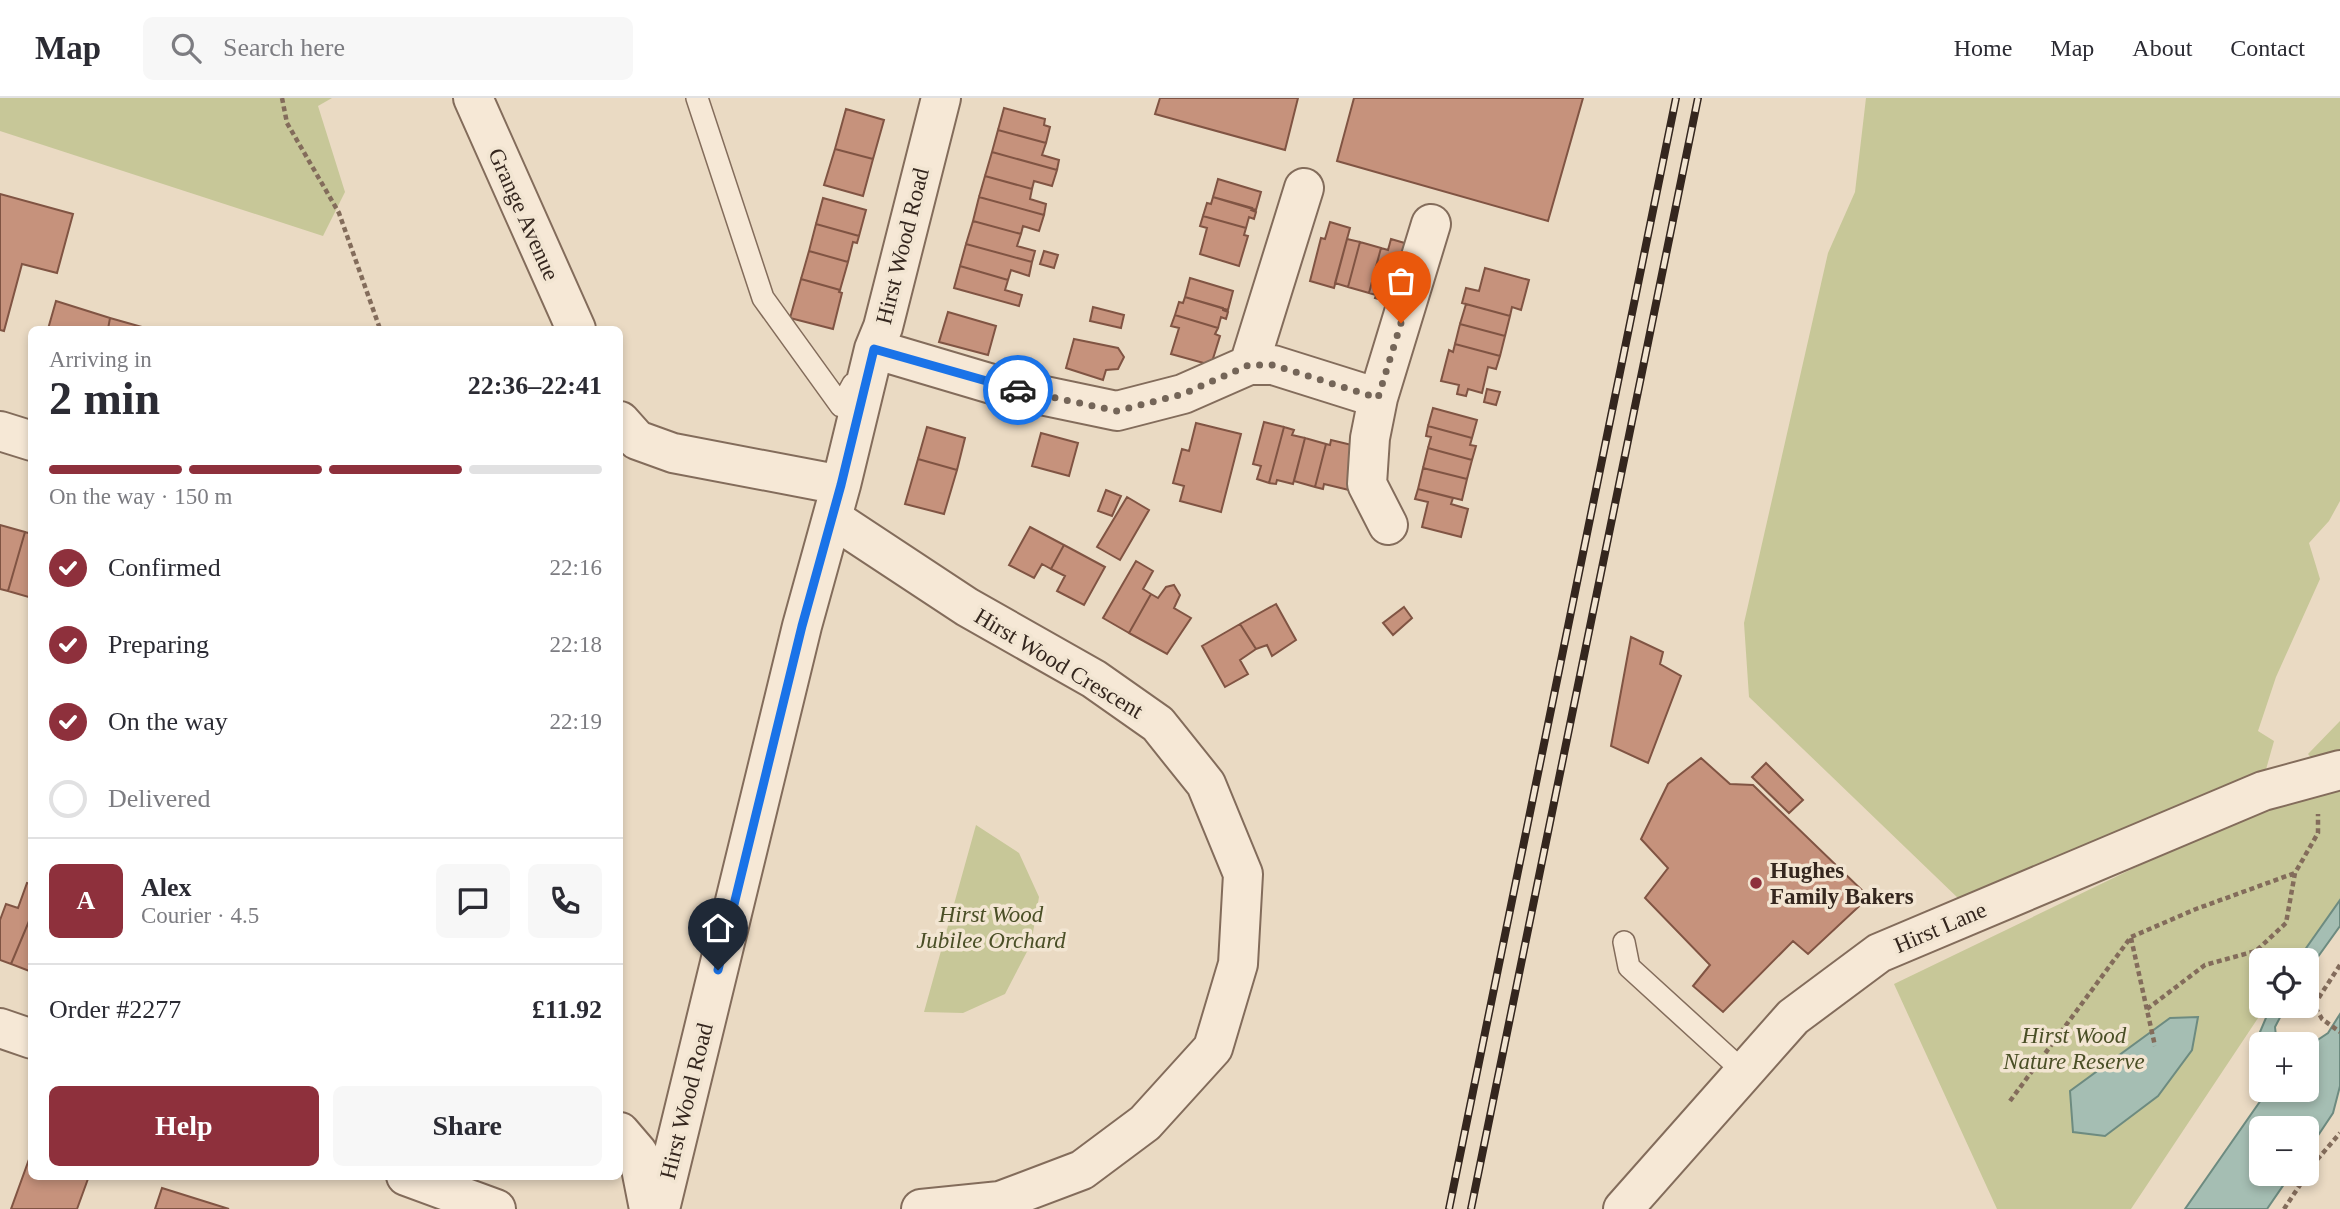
<!DOCTYPE html>
<meta charset="utf-8">
<style>
:root{--surface:#fff;--page:#f7f7f7;--text:#2b2b33;--muted:#7c7c81;--line:#e1e1e2;--accent:#8e303c}
body{margin:0;font-family:Georgia,serif;background:var(--page);color:var(--text);height:100vh;display:flex;flex-direction:column;font-size:26px;white-space:nowrap}
*{box-sizing:border-box;margin:0}
p{font-size:23px;color:var(--muted)}
.icon{flex:none;width:38px;height:38px;fill:none;stroke:currentColor;stroke-width:2;stroke-linecap:round;stroke-linejoin:round}
.map{position:relative;flex:1;overflow:hidden}
.side{position:absolute;left:28px;top:228px;width:595px;height:854px;display:flex;flex-direction:column;background:var(--surface);border-radius:10px;box-shadow:0 4px 10px #0003}
.side>*{flex:none}
.buttons{position:absolute;left:2249px;top:850px;display:grid;gap:14px}
.buttons a{display:grid;place-items:center;width:70px;height:70px;border-radius:10px;background:var(--surface);box-shadow:0 4px 10px #0003;font-size:35px}
.pin{position:absolute;display:grid;place-items:center;width:60px;height:60px;color:#fff;margin:-72px -30px;border-radius:50% 50% 50% 0;rotate:-45deg;box-shadow:0 0 7px #0007}
.pin .icon{rotate:45deg}
.courier{position:absolute;display:grid;place-items:center;width:70px;height:70px;margin:-35px;border:5px solid #1a73e8;border-radius:50%;background:#fff;color:#222;box-shadow:0 2px 9px #0007}
.head em{font-style:normal;font-weight:700}
.head div{display:flex;flex-direction:column-reverse}
.head{display:flex;align-items:center;justify-content:space-between;height:119px;padding:0 21px}
h1{font-size:46px;font-weight:700;line-height:52px}
.bar{display:grid;grid-template-columns:repeat(4,1fr);gap:10px 7px;align-content:center;height:84px;padding:0 21px}
.bar i{height:9px;border-radius:5px;background:var(--line)}
.bar .selected{background:var(--accent)}
.bar p{grid-column:span 4}
.line{display:flex;align-items:center;gap:18px;padding:0 21px;border-top:2px solid var(--line)}
.line div{flex:1}
.round{display:grid;place-items:center;flex:none;width:74px;height:74px;border-radius:10px;background:var(--page)}
ol{padding:0 21px;list-style:none}
li{display:flex;align-items:center;gap:21px;height:77px}
li p{margin-inline-start:auto}
li .icon{padding:7px;border-radius:50%;background:var(--accent);color:#fff;stroke-width:4}
li:last-child{color:var(--muted)}
li i{width:38px;height:38px;border:4px solid var(--line);border-radius:50%}
.primary-button{display:flex;gap:14px;margin-top:auto;padding:14px 21px}
.primary-button a{flex:1;height:80px;border-radius:10px;background:var(--accent);color:#fff;font-size:28px;font-weight:700;line-height:80px;text-align:center}
.primary-button a+a{background:var(--page);color:var(--text)}
header{display:flex;align-items:center;gap:42px;box-sizing:border-box;height:98px;padding:0 35px;background:var(--surface);border-bottom:2px solid var(--line)}
header strong{font-size:33px}
nav{display:flex;gap:38px;margin-inline-start:auto;font-size:24px}
.search{width:490px;height:63px;background:var(--page);display:flex;align-items:center;gap:18px;box-sizing:border-box;padding:0 24px;border-radius:10px;color:var(--muted);font-size:26px}
.map>svg:first-child{display:block}
.green{fill:#c7c798}
.water{fill:#a5beb3;stroke:#6d8b80;stroke-width:2}
.building{fill:#c6927c;stroke:#805443;stroke-width:2}
.lines{fill:none;stroke-linecap:round;stroke-linejoin:round}
.lane-casing{stroke:#836c5b;stroke-width:24}
.street-casing{stroke:#836c5b;stroke-width:42}
.path{stroke:#836c5b;stroke-width:4.5;stroke-dasharray:5 3.5;stroke-linecap:butt}
.lane{stroke:#f6e8d6;stroke-width:21}
.street{stroke:#f6e8d6;stroke-width:38}
.rail-casing{stroke:#34261e;stroke-width:8}
.rail{stroke:#f2e5d2;stroke-width:5;stroke-dasharray:16;stroke-linecap:butt}
.done{stroke:#746558;stroke-width:7;stroke-dasharray:0 12.6}
.route{stroke:#1a73e8;stroke-width:9}
.poi-dot{fill:#8e303c;stroke:#f2e5d2;stroke-width:2.5}
.labels{text-anchor:middle;stroke-width:7;stroke-linejoin:round;paint-order:stroke}
.street-label{font-size:23px;fill:#34261e;stroke:#f2e5d2}
.poi-label{font-size:23px;font-weight:bold;fill:#34261e;stroke:#f2e5d2;text-anchor:start}
.park-label{font-size:23px;font-style:italic;fill:#4a4f26;stroke:#f2e5d2}
</style>
<header>
<strong>Map</strong>
<div class="search"><svg class="icon" aria-label="search" viewBox="0 0 24 24"><circle cx="10" cy="10" r="6"/><path d="M15 15l6 6"/></svg>Search here</div>
<nav><a>Home</a><a>Map</a><a>About</a><a>Contact</a></nav>
</header>
<div class="map">
<svg width="2340" height="1111" viewBox="0 0 2340 1111">
<rect width="100%" height="100%" fill="#eadac3"/>
<path class="green" d="M0,0H332L318,8L345,94L323,138L0,33Z
M1866,0H2340V403L2329,423L2309,445L2320,481L2276,579L2258,633L2274,643L2265,675L2244,683L2222,688L1960,802L1749,599L1744,525L1828,155L1855,94Z
M2340,623V661L2315,664L2308,656Z
M2340,693V802L2297,863H2261V908H2266L2131,1111H1997L1894,886L2188,744L2259,712Z
M976,727L1019,755L1039,799L1031,846L1005,896L963,915L924,914Z"/>
<path class="water" d="M2340,802V828L2307,874L2306,863H2297Z
M2271,908H2286L2275,929L2277,947H2261L2260,934Z
M2340,916V988L2333,1015L2307,1054L2306,1031H2261V1076H2291L2267,1111H2185L2268,992H2306L2307,949L2328,935Z
M2198,919L2192,952L2158,998L2105,1038L2073,1034L2070,993L2170,920Z"/>
<path class="building" d="M1160,0H1298L1285,52L1155,16Z
M1354,0H1583L1548,123L1337,63Z
M1004,10L1045,21L1044,27L1050,29L1046,45L998,32Z
M846,11L884,22L873,61L835,51Z
M998,32L1046,45L1042,57L1059,62L1057,72L992,54Z
M835,51L873,61L863,98L824,87Z
M992,54L1057,72L1052,88L1034,83L1032,91L985,78Z
M985,78L1032,91L1030,101L1046,106L1044,117L979,99Z
M1218,81L1261,94L1256,112L1213,99Z
M0,96L73,116L57,175L22,166L4,233L0,232Z
M979,99L1044,117L1039,133L1023,128L1021,136L973,123Z
M1213,99L1252,110L1251,112L1256,114L1254,121L1249,119L1246,130L1203,118L1207,105L1211,106Z
M823,100L866,112L859,138L816,126Z
M1203,118L1246,130L1244,137L1248,138L1239,168L1200,156L1207,130L1200,128Z
M973,123L1021,136L1017,148L1035,153L1032,164L966,146Z
M1330,124L1350,130L1334,190L1310,183L1321,140L1325,141Z
M816,126L859,138L857,145L853,144L848,164L809,153Z
M1347,141L1360,144L1348,189L1335,185Z
M1391,141L1408,146L1397,206L1375,200L1376,197L1369,195L1381,150L1388,152Z
M1360,144L1381,150L1369,195L1348,189Z
M966,146L1032,164L1029,178L1011,172L1008,182L960,168Z
M809,153L848,164L840,192L801,181Z
M1044,153L1058,157L1054,170L1040,166Z
M960,168L1008,182L1005,192L1022,197L1019,208L954,190Z
M1485,170L1529,182L1521,212L1512,209L1510,218L1462,205L1466,190L1479,193Z
M1190,180L1233,193L1228,212L1185,199Z
M801,181L840,192L839,194L842,195L833,231L790,220Z
M1185,199L1223,210V212L1228,214L1226,221L1221,219L1218,230L1175,217L1179,204L1183,205Z
M56,203L110,220L108,231H48Z
M1466,206L1510,218L1505,238L1460,226Z
M1093,209L1124,217L1121,230L1090,223Z
M948,214L996,228L988,257L939,244Z
M1175,217L1218,230L1215,236L1220,238L1211,267L1171,256L1179,230L1171,228Z
M110,220L149,231H108Z
M1460,226L1505,238L1500,258L1455,246Z
M1074,241L1118,250L1124,259L1118,271L1106,272L1103,282L1066,270Z
M1455,246L1500,258L1496,271L1488,269L1482,295L1468,291L1466,298L1457,296L1459,287L1441,283L1449,252L1453,254Z
M1487,291L1500,294L1496,307L1484,304Z
M1433,310L1477,322L1472,340L1428,328Z
M1264,324L1284,329L1269,385L1257,381L1261,368L1253,366Z
M1196,325L1241,336L1221,414L1180,403L1184,388L1173,385L1182,351L1189,353Z
M1428,328L1472,340L1470,347L1476,348L1472,362L1428,350L1431,339L1426,338Z
M927,329L965,340L957,372L918,361Z
M1284,329L1294,332L1292,337L1305,340L1293,386L1277,382L1276,386L1269,385Z
M1041,335L1078,345L1069,378L1032,368Z
M1305,340L1326,346L1315,389L1294,383Z
M1331,342L1360,349L1349,392L1324,386L1323,391L1315,389L1326,346L1330,347Z
M1428,350L1472,362L1467,381L1423,370Z
M918,361L957,372L944,416L905,406Z
M1423,370L1467,381L1462,402L1418,391Z
M1418,391L1453,400L1451,406L1468,411L1461,439L1422,429L1428,404L1415,401Z
M1106,392L1121,398L1112,418L1098,413Z
M1127,399L1149,412L1120,462L1097,449Z
M0,427L25,434L8,493L0,491Z
M1030,429L1064,447L1051,471L1042,466L1034,480L1009,467Z
M25,434L32,436V500L8,493Z
M1064,447L1105,469L1084,507L1057,493L1065,478L1051,471Z
M1136,463L1153,473L1143,491L1151,496L1129,535L1103,520Z
M1174,487L1180,497L1174,510L1191,520L1167,556L1129,535L1151,496L1158,500L1166,489Z
M1276,506L1296,542L1272,558L1267,547L1256,551L1240,526Z
M1404,509L1412,520L1393,537L1383,525Z
M1240,526L1256,551L1240,562L1248,576L1225,589L1202,548Z
M1631,539L1663,554L1660,566L1681,578L1648,665L1611,648Z
M1701,660L1730,686L1753,687L1869,799L1808,856L1793,843L1723,914L1693,888L1710,867L1645,800L1668,770L1641,741L1668,686Z
M1766,665L1803,702L1789,715L1752,679Z
M27,785L32,786V816L11,866L0,862V822L6,806L18,810Z
M32,816V874L11,866Z
M32,1053V1078H89L77,1111H11Z
M162,1090L229,1111H155Z"/>
<g class="lines">
<g class="lane-casing">
<path id="lane" d="M697,0L763,200L841,308L853,286
M1624,844L1629,869L1744,974"/>
</g>
<g class="street-casing">
<path id="street" d="M473,0L576,231
M874,251L1002,289L1117,313L1183,296L1249,267H1273L1378,300L1431,126
M1249,267L1304,90
M1378,300L1370,340L1367,386L1388,427
M620,323L637,342L673,355L841,387
M0,333L32,343
M832,420L967,509L1094,581L1158,626L1206,686L1243,776L1238,866L1213,950L1145,1025L1082,1072L1000,1103L921,1111
M0,930L32,941
M620,1034L638,1055L649,1111
M406,1078L496,1111
M660,1111L802,528L841,387L874,251L883,229L941,0
M1623,1111L1793,919L1879,855L2263,693L2340,672"/>
</g>
<path class="path" d="M282,0L287,25L339,115L380,231
M2131,840L2155,948
M2340,867L2314,907L2322,921L2340,934
M2147,911L2205,867L2256,853L2286,825L2295,775L2318,735V716
M2010,1003L2131,839L2196,811L2295,775
M2284,1111L2316,1063L2340,1035"/>
<use href="#lane" class="lane"/>
<use href="#street" class="street"/>
<g class="rail-casing">
<path id="rail" d="M1449,1111L1676,0
M1471,1111L1698,0"/>
</g>
<use href="#rail" class="rail"/>
</g>
<g class="lines">
<path class="done" d="M1018,292L1117,313L1183,296L1249,267H1273L1378,300L1401,225"/>
<path class="route" d="M718,872L802,528L841,387L874,251L1018,292"/>
</g>
<circle class="poi-dot" cx="1756" cy="785" r="7"/>
<g class="labels">
<g class="street-label">
<text transform="translate(524 116) rotate(66)" y="8">Grange Avenue</text>
<text transform="translate(902 148) rotate(-76)" y="8">Hirst Wood Road</text>
<text transform="translate(1059 565) rotate(31)" y="8">Hirst Wood Crescent</text>
<text transform="translate(1940 829) rotate(-23)" y="8">Hirst Lane</text>
<text transform="translate(686 1003) rotate(-76)" y="8">Hirst Wood Road</text>
</g>
<g class="poi-label">
<text x="1770" y="780">Hughes<tspan x="1770" dy="26">Family Bakers</tspan></text>
</g>
<g class="park-label">
<text x="991" y="824">Hirst Wood<tspan x="991" dy="26">Jubilee Orchard</tspan></text>
<text x="2074" y="945">Hirst Wood<tspan x="2074" dy="26">Nature Reserve</tspan></text>
</g>
</g>
</svg>
<div class="buttons">
<a><svg class="icon" aria-label="locate" viewBox="0 0 24 24"><circle cx="12" cy="12" r="6"/><path d="M12 2v4M12 18v4M2 12h4M18 12h4"/></svg></a>
<a>+</a>
<a>−</a>
</div>
<div class="pin" style="left:1401px;top:225px;background:#ea580c"><svg class="icon" aria-label="bag" viewBox="0 0 24 24"><path d="M5 8h14l-1 12H6zM9 8a3 3 0 0 1 6 0"/></svg></div>
<div class="pin" style="left:718px;top:872px;background:#1f2937"><svg class="icon" aria-label="home" viewBox="0 0 24 24"><path d="M3 11l9-7 9 7M6 9v11h12V9"/></svg></div>
<div class="courier" style="left:1018px;top:292px"><svg class="icon" aria-label="car" viewBox="0 0 24 24"><path d="M5 17H2v-5l4-1 3-4h7l3 4 3 1v5h-3M9 17h6M6 11h13"/><circle cx="7" cy="17" r="2"/><circle cx="17" cy="17" r="2"/></svg></div>
<section class="side">
<div class="head"><div><h1>2 min</h1><p>Arriving in</p></div><em>22:36–22:41</em></div>
<div class="bar"><i class="selected"></i><i class="selected"></i><i class="selected"></i><i></i><p>On the way · 150 m</p></div>
<ol>
<li><svg class="icon" aria-label="check" viewBox="0 0 24 24"><path d="M5 12l5 5 9-10"/></svg>Confirmed<p>22:16</p></li>
<li><svg class="icon" aria-label="check" viewBox="0 0 24 24"><path d="M5 12l5 5 9-10"/></svg>Preparing<p>22:18</p></li>
<li><svg class="icon" aria-label="check" viewBox="0 0 24 24"><path d="M5 12l5 5 9-10"/></svg>On the way<p>22:19</p></li>
<li><i></i>Delivered</li>
</ol>
<div class="line" style="height:126px"><b class="round" style="background:var(--accent);color:#fff">A</b><div><b>Alex</b><p>Courier · 4.5</p></div><a class="round"><svg class="icon" aria-label="chat" viewBox="0 0 24 24"><path d="M4 5h16v11H9l-5 4z"/></svg></a><a class="round"><svg class="icon" aria-label="phone" viewBox="0 0 24 24"><path d="M5 4h4l2 5-3 2q2 4 5 5l2-3 5 2v4C11 20 4 13 5 4z"/></svg></a></div>
<div class="line" style="height:91px"><div>Order #2277</div><b>£11.92</b></div>
<div class="primary-button"><a>Help</a><a>Share</a></div>
</section>
</div>
